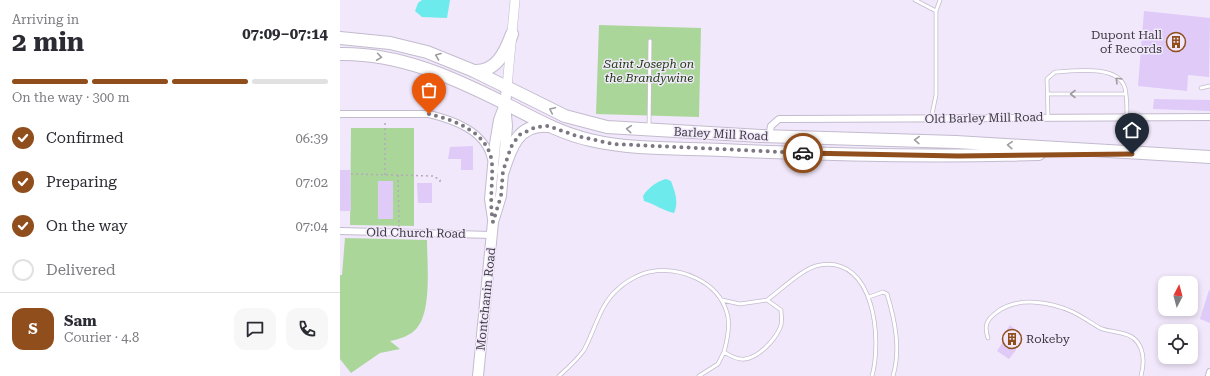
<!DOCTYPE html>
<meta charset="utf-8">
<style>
:root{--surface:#fff;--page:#f7f7f7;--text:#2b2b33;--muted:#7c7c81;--line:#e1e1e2;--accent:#904e1c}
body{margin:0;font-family:"Roboto Serif",serif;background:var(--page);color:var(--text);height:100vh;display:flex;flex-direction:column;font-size:15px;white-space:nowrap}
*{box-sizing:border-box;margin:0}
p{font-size:13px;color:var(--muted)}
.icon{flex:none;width:22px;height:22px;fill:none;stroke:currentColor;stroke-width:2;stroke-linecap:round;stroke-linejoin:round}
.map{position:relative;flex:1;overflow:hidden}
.details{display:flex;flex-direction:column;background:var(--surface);width:340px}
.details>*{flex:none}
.needle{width:26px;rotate:6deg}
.controls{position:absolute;left:818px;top:276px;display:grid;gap:8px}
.controls a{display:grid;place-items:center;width:40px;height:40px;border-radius:8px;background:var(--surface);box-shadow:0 2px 6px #0003;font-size:20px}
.pin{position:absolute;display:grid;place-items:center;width:34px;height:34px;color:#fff;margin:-41px -17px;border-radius:50% 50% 50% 0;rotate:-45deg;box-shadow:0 0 4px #0007}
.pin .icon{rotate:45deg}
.courier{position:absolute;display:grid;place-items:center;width:40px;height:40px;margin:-20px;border:3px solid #904e1c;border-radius:50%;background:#fff;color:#222;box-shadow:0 1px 5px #0007}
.head em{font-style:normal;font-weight:700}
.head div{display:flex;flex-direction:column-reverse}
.head{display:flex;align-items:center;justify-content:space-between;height:68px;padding:0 12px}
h1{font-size:26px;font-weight:700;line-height:30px}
.bar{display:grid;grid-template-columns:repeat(4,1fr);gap:6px 4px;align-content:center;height:48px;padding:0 12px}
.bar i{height:5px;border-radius:3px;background:var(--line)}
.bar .current{background:var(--accent)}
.bar p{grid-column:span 4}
.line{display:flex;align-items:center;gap:10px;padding:0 12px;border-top:1px solid var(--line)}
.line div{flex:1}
.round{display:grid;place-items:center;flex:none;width:42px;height:42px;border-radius:12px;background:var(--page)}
ol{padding:0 12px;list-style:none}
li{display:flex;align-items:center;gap:12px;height:44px}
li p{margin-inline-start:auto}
li .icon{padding:4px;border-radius:50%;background:var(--accent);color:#fff;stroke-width:4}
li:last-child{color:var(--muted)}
li i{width:22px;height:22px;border:2px solid var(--line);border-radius:50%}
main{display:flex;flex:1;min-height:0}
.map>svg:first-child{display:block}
.green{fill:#abd69a}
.water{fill:#6ceaec}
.building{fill:#dfcaf8}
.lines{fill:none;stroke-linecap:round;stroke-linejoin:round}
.lane-casing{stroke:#c3bbce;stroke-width:4.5}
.street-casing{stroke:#c3bbce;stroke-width:8}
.secondary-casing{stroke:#c3bbce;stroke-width:10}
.primary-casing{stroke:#c3bbce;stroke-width:12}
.highway-casing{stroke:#c3bbce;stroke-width:14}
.path{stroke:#b2abba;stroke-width:1.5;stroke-dasharray:2 3;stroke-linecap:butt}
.lane{stroke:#fff;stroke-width:3}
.street{stroke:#fff;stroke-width:6}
.secondary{stroke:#fff;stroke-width:9}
.primary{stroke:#fff;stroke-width:10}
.highway{stroke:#fff;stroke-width:12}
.oneway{stroke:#9e9ca0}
.done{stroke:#7c7782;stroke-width:4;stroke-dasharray:0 7.2}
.route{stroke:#904e1c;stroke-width:5}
.labels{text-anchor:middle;stroke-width:3;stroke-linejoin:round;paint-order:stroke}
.poi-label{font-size:12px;fill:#3d3a41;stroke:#f1e8fb;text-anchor:end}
.park-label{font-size:12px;font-style:italic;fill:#183907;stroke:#f1e8fb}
.street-label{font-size:12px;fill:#3d3a41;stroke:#f1e8fb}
</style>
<main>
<section class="details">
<div class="head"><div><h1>2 min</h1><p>Arriving in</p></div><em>07:09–07:14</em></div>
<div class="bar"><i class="current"></i><i class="current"></i><i class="current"></i><i></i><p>On the way · 300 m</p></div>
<ol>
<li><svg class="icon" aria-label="check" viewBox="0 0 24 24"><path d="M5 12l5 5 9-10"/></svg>Confirmed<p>06:39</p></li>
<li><svg class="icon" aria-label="check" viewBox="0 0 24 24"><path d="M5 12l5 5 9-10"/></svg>Preparing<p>07:02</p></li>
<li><svg class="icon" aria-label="check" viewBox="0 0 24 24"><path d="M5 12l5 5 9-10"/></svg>On the way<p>07:04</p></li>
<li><i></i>Delivered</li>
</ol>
<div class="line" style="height:72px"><b class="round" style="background:var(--accent);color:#fff">S</b><div><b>Sam</b><p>Courier · 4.8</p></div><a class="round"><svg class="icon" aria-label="chat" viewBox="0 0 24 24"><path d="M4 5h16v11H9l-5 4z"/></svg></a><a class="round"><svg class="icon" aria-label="phone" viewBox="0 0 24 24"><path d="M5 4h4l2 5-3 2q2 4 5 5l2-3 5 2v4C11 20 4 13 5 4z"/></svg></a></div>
</section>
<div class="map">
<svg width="870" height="376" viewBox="0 0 870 376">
<rect width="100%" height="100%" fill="#f1e8fb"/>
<path class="green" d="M259,25L361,28L359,117L256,114Z
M11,128H74V226L10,225Z
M5,238L87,240C87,262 92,311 77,328C70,336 60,339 50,341L60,349L40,353L11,373L0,359V275H2Z"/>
<path class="water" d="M82,0H110L107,18L82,17L75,11L78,3Z
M326,179L331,181C335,192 339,202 334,213C324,211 314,204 304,201L303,196C308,188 317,181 326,179Z"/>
<path class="building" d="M804,11L870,18L869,77L848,75L847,91L798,86Z
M814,99L870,100V111L813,109Z
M133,146V170H121V159H108L110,147Z
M0,170H10L11,211H0Z
M38,181H53V219H38Z
M77,183H92V203H78Z
M869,290L870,291V323L860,319Z
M670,325L682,335L675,345L676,350L669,359L657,351L667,336L664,334Z"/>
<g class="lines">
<g class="lane-casing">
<path id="lane" d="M575,0L596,11V95L591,119
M596,11L600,0
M861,88L870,86
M708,94H786
M708,117L707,79L715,72C734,71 778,64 785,88C787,97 787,107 787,116
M309,127L310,41
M529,297L543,292L547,294C555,320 561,349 553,376
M427,300C441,290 464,267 480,265C535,256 542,340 532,376
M648,338C644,326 646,320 657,312C678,296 711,302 733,312C743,317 751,323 760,328C766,331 774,331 781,333C803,337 806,357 801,376
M219,376C228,368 237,360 244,350C255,330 260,304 278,289C285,282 299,274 309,272C340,266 378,281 387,313C391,325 387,341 384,352C390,356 397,360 405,359C419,357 434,341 440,328C443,322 441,316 441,310L427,300L400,304L382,300
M359,376L378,364L384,352"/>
</g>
<g class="street-casing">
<path id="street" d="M0,114H89C114,120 145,131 151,159
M429,136L431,126L439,119H448L870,117
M0,231L152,235
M869,376L870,372"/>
</g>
<g class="secondary-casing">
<path id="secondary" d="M167,87L175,0"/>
</g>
<g class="primary-casing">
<path id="primary" d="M153,219L150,199L155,144L159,120L165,104L167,87
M138,376L153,222L161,196L167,126L165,104"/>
</g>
<g class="highway-casing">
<path id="highway" d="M0,38L50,43L87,52L134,71L225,116L267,127L421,136L616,142L870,157
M0,54C59,53 112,77 164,103C192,117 219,133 250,140C292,150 339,148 382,150C488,155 594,157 699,154
M134,71C156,72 165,53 172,34
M163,171C170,149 178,123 208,126"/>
</g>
<path class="path" d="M11,174L93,176L100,180V185
M45,175V122
M58,175L59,227"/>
<use href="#lane" class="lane"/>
<use href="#street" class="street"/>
<use href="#secondary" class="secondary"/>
<use href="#primary" class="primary"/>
<use href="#highway" class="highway"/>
</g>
<defs><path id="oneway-chevron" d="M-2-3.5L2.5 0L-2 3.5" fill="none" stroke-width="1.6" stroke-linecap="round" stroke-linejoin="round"/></defs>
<g class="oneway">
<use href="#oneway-chevron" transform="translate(98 56) rotate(-159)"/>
<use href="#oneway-chevron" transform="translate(39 57) rotate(8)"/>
<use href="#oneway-chevron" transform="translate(778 80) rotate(-135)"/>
<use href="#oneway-chevron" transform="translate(733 94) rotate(180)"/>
<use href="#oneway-chevron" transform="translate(212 110) rotate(-155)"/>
<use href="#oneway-chevron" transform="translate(289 129) rotate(-175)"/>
<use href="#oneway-chevron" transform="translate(577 140) rotate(-178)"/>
<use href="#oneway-chevron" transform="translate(670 145) rotate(-176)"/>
</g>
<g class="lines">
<path class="done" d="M89,114C115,120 150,133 152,164C153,185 149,200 153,222L161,196L163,171L171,147L179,135L196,127L208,126L237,136L273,144L463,153"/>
<path class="route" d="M463,153L618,156L792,154"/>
</g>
<defs>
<g id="building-ring" transform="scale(1)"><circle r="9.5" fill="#f1e8fb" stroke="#904e1c" stroke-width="1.5"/><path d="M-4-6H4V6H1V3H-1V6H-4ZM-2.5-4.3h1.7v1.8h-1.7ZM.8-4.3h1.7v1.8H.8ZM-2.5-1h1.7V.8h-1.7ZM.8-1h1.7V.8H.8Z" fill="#904e1c"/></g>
</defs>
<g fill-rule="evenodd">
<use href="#building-ring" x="836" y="42"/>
<use href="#building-ring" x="672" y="339"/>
</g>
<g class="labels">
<g class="poi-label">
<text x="822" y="39">Dupont Hall<tspan x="822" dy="14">of Records</tspan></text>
<text x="686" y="343" text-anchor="start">Rokeby</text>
</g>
<g class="park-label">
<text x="309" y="68">Saint Joseph on<tspan x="309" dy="14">the Brandywine</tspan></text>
</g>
<g class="street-label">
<text transform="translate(644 118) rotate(-1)" y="4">Old Barley Mill Road</text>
<text transform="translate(381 134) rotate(3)" y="4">Barley Mill Road</text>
<text transform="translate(76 233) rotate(1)" y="4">Old Church Road</text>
<text transform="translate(146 299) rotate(-84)" y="4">Montchanin Road</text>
</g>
</g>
</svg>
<div class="controls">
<a><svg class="needle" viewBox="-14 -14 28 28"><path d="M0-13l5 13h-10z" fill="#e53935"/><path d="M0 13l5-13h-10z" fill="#7c7c81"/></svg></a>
<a><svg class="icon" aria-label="locate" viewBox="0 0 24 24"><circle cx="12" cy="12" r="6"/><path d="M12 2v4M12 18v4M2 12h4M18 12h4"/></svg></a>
</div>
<div class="pin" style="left:89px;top:114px;background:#ea580c"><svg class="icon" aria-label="bag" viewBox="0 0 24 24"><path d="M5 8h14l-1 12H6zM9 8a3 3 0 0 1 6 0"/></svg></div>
<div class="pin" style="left:792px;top:154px;background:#1f2937"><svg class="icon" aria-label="home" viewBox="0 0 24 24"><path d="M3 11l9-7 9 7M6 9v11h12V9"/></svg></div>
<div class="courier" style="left:463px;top:153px"><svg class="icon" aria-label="car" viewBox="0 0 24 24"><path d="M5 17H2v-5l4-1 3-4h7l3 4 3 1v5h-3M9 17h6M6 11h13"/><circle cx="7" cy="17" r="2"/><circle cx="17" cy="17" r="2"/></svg></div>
</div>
</main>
